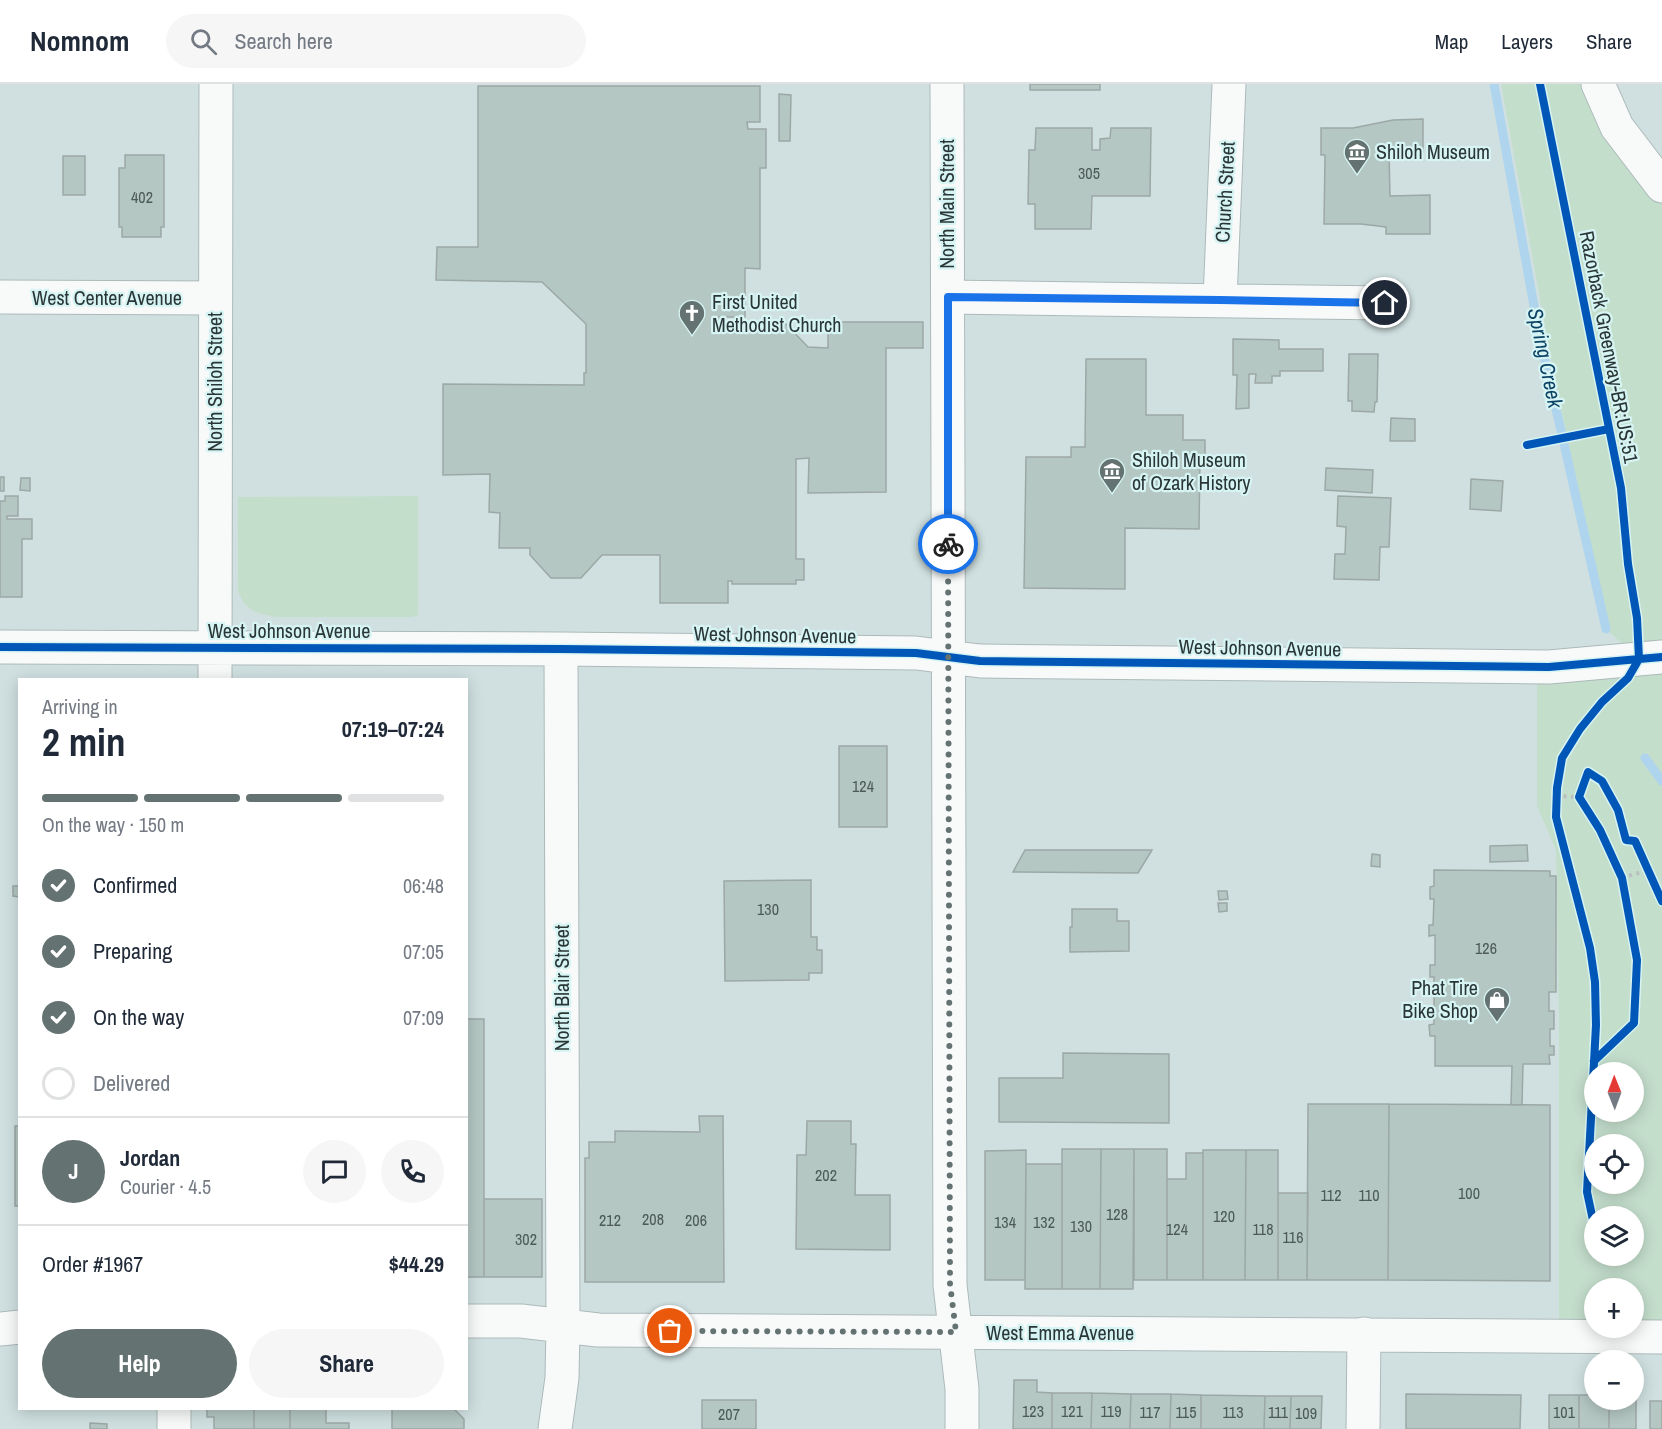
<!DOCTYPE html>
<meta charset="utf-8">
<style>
:root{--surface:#fff;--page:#f6f6f7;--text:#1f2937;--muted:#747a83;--line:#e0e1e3;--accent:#647271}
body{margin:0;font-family:"Archivo Narrow",sans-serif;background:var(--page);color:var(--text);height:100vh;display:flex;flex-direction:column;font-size:22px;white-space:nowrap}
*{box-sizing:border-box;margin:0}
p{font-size:20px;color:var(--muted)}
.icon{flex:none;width:33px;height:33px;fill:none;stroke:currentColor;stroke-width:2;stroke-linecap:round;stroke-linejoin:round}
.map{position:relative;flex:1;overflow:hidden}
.sheet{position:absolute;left:18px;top:594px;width:450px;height:732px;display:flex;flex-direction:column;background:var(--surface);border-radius:0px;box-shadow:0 3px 15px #0003}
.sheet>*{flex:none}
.needle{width:39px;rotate:359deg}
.tools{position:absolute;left:1584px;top:978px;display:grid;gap:12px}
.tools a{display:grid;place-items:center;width:60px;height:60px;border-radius:50%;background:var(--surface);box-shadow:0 3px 15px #0003;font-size:30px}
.pin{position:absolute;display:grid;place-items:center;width:51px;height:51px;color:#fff;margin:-26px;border:3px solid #fff;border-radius:50%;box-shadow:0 2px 6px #0007}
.courier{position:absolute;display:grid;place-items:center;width:60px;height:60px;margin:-30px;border:4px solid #1a73e8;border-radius:50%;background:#fff;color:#222;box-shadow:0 2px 8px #0007}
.overview em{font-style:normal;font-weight:700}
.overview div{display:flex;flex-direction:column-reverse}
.overview{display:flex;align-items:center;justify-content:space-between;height:102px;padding:0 24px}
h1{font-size:39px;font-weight:700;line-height:45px}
.bar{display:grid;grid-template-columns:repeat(4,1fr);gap:9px 6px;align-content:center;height:72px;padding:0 24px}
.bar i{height:8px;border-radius:4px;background:var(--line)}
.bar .on{background:var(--accent)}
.bar p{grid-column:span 4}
.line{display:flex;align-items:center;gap:15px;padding:0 24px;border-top:2px solid var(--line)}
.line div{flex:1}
.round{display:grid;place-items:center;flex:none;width:63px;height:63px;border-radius:32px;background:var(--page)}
ol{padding:0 24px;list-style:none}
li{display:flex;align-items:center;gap:18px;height:66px}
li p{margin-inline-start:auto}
li .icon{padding:6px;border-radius:50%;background:var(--accent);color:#fff;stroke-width:4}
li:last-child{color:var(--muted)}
li i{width:33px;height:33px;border:3px solid var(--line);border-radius:50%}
.action{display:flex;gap:12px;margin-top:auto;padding:12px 24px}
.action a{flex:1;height:69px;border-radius:36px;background:var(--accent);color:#fff;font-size:24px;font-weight:700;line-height:69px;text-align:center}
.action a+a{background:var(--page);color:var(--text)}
header{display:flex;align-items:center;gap:36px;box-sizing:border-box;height:84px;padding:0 30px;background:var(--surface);border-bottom:2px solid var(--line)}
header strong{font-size:28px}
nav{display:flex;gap:33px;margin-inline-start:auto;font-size:21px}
.search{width:420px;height:54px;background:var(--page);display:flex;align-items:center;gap:15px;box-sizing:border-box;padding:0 21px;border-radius:33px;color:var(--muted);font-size:22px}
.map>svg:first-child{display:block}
.green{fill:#c4decc;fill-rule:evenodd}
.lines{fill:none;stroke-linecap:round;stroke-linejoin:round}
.stream{stroke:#afd4ed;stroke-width:9}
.building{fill:#b4c7c3;stroke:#9ca8a6;stroke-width:1.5}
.minor-casing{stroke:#acb9b9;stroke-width:35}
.path{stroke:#babfbf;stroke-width:4;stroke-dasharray:3 4.5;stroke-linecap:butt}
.minor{stroke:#f8fafa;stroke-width:33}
.cycleway-casing{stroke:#d6f4f3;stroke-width:11}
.cycleway{stroke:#0057b8;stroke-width:8}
.done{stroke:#647271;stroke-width:6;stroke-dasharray:0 10.8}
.route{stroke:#1a73e8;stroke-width:8}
.labels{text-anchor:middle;stroke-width:4.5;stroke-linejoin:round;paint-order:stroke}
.number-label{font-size:16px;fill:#4c5a58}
.poi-label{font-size:20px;fill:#2a3635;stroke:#d6f4f3;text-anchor:start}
.street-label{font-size:20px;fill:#2a3635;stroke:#d6f4f3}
.water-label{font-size:21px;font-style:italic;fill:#0c4365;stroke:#d6f4f3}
</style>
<header>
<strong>Nomnom</strong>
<div class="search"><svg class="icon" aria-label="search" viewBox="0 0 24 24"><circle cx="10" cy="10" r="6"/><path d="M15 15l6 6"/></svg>Search here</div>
<nav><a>Map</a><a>Layers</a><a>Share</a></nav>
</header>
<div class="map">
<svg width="1662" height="1345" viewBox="0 0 1662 1345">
<rect width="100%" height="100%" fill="#d0e0e0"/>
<path class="green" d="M1501,0H1598L1662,102V1253L1559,1252V934L1556,766L1537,722V582L1639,575L1606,545L1550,270ZM1594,988H1634V1028H1594ZM1594,1060H1634V1100H1594ZM1594,1132H1634V1172H1594ZM1594,1204H1634V1244H1594Z
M418,412V531L413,533H275C255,529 246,527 238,507V413Z"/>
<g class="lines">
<path class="stream" d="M1494,0L1539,250L1606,545
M1645,674L1662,697"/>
</g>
<path class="building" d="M1030,0H1100V6H1030Z
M478,2H760V38H747L748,45H766V84H760V185L745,184V233H719V238H784L808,263L828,264V238H923V264H886V408L808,409L809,374L796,375V475H804V496H796V500H732V497H728V519H660V471H602L581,494H551L530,471V464H499L500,429L489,428L490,390L443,391V300L584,301V289H586V240L542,198L436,196L437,163H478Z
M779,10L791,11L790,57H779Z
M1423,35V69L1389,70L1390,112L1430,111V150H1386V143L1361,140H1324L1325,71H1321V44H1353L1393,36Z
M1036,44H1092V66H1100V55L1110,54L1111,44H1151L1150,112H1092L1091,145H1035V120H1028L1029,66H1035Z
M125,71H164V143H161V153H122V143H119V84H125Z
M63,72H85V111H63Z
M1233,255L1279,256V265H1323V287H1280V292H1272V299H1255L1256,290H1249V324L1236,325L1237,291H1233Z
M1349,270H1378L1377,318H1375L1374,328L1352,327V317H1348Z
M1086,275H1146V331H1183V356H1205V376H1200L1199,445L1125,444V505L1024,504L1026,373H1071V363H1085Z
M1391,334L1415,335V357H1390Z
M1326,384L1373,386L1372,409L1325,406Z
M0,393H4V407H0Z
M21,394H30V407L20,406Z
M1471,395L1503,397L1501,427L1470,425Z
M5,412H18V432H7V435H32V455H22V513H0V417H5Z
M1338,412L1391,414L1389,463H1380L1379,496L1334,495L1335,470H1345L1346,443L1337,442Z
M839,662H887V743H839Z
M1527,761L1528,777L1490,778V762Z
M1025,766H1152L1138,789L1013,788Z
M1372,770L1380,771V783L1371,782Z
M1434,786L1550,787V792H1556V908H1549V927H1554V945H1550V962H1554V971H1549L1550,980H1523L1522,1021H1511L1512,982H1435V952H1430L1429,941L1434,940V893H1430V881H1435V851L1429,852V841H1433L1434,815H1430V803L1434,802Z
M811,796V853H817V866H822V889H809V896L725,897L724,797Z
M13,802H20V813L13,812Z
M1218,807H1227L1228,815L1219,816Z
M1218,819H1227V827L1219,828Z
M1072,825H1117V837H1129V867L1070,868V843H1072Z
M466,935H484V1193H466Z
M1063,969L1169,970V1039L999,1038V994H1063Z
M1308,1020H1389L1388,1196H1307Z
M1389,1020L1550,1021V1197L1388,1196Z
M699,1032H723L724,1198H585V1074H589V1058H615V1047L700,1048Z
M807,1037H851V1060H856L855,1111H890V1166L796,1165L797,1071H806Z
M15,1042H20V1122H15Z
M1062,1065H1101L1100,1205H1062Z
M1101,1065H1134L1133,1205H1100Z
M1134,1065H1167V1196H1134Z
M1026,1066L1025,1196H985V1067Z
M1203,1066H1246L1245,1196H1203Z
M1246,1066H1278V1196H1245Z
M1186,1069H1203V1196H1167V1095H1186Z
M1026,1080H1062V1205H1025Z
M1278,1109H1308L1307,1196H1278Z
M484,1115H542V1193H484Z
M1014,1296H1037V1308L1052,1309V1345H1013Z
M1052,1309H1092L1091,1345H1052Z
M1092,1309L1131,1310L1130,1345H1091Z
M1131,1310H1171L1170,1345H1130Z
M1171,1310L1201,1311V1345H1170Z
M1406,1310L1521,1311L1520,1345H1406Z
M1201,1311L1265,1312L1264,1345H1201Z
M1549,1311H1579V1345H1549Z
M1579,1311H1594V1316H1609V1345H1579Z
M1634,1311H1636V1345H1609V1316H1634Z
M1265,1312H1291L1290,1345H1264Z
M1291,1312H1322L1321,1345H1290Z
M702,1316H756V1345H702Z
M1650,1317H1662V1345H1650Z
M207,1324H254V1345H214V1333H207Z
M254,1324H290V1345H254Z
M290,1324H326V1339H349V1345H290Z
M392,1324H453L464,1335V1345H392Z
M90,1339L107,1340V1345H90Z"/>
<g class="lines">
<g class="minor-casing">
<path id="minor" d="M947,0L950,1201L962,1305V1345
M1598,0L1617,43L1662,102
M0,213L215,214
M948,213L1385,219
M1220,216L1229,0
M0,563L561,565L916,569L980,577L1549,583L1662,573
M215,596L216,0
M466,1237H521L598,1246L1662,1253
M0,1245L20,1243
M174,1345V1324
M555,1345L562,1294L563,1243L561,565
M1363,1345L1364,1250"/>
</g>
<path class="path" d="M1556,712L1579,713
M1622,794L1648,786"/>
<use href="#minor" class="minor"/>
<g class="cycleway-casing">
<path id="cycleway" d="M1540,0L1621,404L1628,480L1637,534L1639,575L1628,594L1602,618L1580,645L1562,674L1557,704L1556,733L1590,864L1595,898L1596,941L1587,1108L1594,1141
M1527,361L1609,345
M0,563L561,565L916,569L980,577L1549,583L1662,573
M1594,977L1634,939L1637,876L1622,794L1600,746L1579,713L1588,688L1602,697L1618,726L1626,756L1635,757L1662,817"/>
</g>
<use href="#cycleway" class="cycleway"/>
</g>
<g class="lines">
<path class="done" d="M670,1247L956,1248L950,1200L948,460"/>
<path class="route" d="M948,460V213L1220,216L1385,219"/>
</g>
<defs>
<g id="museum-pin" transform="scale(1.35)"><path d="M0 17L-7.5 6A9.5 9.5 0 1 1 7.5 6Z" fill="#647271" stroke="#d6f4f3"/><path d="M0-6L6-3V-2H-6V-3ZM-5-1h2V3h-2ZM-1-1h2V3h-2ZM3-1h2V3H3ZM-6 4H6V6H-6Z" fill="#fff"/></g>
<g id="church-pin" transform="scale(1.35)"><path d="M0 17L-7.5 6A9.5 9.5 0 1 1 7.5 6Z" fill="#647271" stroke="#d6f4f3"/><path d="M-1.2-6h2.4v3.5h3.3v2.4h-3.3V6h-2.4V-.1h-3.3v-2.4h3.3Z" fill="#fff"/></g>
<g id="shop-pin" transform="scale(1.35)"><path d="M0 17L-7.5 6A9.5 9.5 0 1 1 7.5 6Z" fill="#647271" stroke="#d6f4f3"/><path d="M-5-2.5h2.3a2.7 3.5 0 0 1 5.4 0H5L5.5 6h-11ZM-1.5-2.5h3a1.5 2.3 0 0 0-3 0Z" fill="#fff"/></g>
</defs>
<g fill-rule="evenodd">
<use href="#museum-pin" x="1357" y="68"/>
<use href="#church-pin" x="692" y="229"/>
<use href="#museum-pin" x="1112" y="387"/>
<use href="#shop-pin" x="1497" y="916"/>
</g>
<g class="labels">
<g class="number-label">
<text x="1089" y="95">305</text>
<text x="142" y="119">402</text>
<text x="863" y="708">124</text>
<text x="768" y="831">130</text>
<text x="1486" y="870">126</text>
<text x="826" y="1097">202</text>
<text x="1469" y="1115">100</text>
<text x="1331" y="1117">112</text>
<text x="1369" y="1117">110</text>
<text x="1117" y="1136">128</text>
<text x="1224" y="1138">120</text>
<text x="653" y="1141">208</text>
<text x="610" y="1142">212</text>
<text x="696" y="1142">206</text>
<text x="1005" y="1144">134</text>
<text x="1044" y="1144">132</text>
<text x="1081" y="1148">130</text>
<text x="1177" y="1151">124</text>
<text x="1263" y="1151">118</text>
<text x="1293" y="1159">116</text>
<text x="526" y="1161">302</text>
<text x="1033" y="1333">123</text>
<text x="1072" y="1333">121</text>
<text x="1111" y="1333">119</text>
<text x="1150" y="1334">117</text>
<text x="1186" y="1334">115</text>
<text x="1233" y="1334">113</text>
<text x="1278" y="1334">111</text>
<text x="1564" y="1334">101</text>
<text x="1306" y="1335">109</text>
<text x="729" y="1336">207</text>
</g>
<g class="poi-label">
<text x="1376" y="75">Shiloh Museum</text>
<text x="712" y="225">First United<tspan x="712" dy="23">Methodist Church</tspan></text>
<text x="1132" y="383">Shiloh Museum<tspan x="1132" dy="23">of Ozark History</tspan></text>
<text x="1478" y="911" text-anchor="end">Phat Tire<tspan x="1478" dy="23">Bike Shop</tspan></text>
</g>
<g class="street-label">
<text transform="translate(1225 108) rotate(-87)" y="7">Church Street</text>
<text transform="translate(947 120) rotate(-90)" y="7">North Main Street</text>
<text x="107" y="221">West Center Avenue</text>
<text transform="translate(1609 263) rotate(79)" y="7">Razorback Greenway-BR:US:51</text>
<text transform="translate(215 298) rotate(-90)" y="7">North Shiloh Street</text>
<text x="289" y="554">West Johnson Avenue</text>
<text transform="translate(775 551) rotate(1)" y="7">West Johnson Avenue</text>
<text transform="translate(1260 564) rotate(1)" y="7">West Johnson Avenue</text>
<text transform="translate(562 904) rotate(-90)" y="7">North Blair Street</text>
<text x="1060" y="1256">West Emma Avenue</text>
</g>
<g class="water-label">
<text transform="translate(1545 274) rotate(78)" y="7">Spring Creek</text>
</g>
</g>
</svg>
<div class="tools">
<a><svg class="needle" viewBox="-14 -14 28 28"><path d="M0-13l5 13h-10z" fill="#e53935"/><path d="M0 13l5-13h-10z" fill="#747a83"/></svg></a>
<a><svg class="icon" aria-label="locate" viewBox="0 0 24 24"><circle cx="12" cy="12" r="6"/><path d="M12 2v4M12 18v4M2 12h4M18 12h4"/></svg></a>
<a><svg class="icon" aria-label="layers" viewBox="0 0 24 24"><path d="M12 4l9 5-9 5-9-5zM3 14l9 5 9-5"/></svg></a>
<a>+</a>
<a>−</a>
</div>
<div class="pin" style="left:670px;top:1247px;background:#ea580c"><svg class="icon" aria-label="bag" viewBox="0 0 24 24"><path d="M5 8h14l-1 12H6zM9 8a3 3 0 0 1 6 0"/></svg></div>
<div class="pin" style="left:1385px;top:219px;background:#1f2937"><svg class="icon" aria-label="home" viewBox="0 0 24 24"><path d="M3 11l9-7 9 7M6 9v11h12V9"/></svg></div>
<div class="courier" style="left:948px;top:460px"><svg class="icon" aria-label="bike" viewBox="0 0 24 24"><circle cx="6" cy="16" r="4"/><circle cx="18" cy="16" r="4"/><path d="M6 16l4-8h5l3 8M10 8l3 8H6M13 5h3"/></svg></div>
<section class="sheet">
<div class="overview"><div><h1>2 min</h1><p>Arriving in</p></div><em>07:19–07:24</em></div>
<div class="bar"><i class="on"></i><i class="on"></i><i class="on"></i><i></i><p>On the way · 150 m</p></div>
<ol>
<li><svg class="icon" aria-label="check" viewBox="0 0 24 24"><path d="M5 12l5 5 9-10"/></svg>Confirmed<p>06:48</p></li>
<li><svg class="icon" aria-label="check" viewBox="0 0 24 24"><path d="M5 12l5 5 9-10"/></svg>Preparing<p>07:05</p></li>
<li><svg class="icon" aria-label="check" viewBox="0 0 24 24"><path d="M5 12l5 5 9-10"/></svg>On the way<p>07:09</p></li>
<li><i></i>Delivered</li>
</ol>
<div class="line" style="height:108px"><b class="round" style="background:var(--accent);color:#fff">J</b><div><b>Jordan</b><p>Courier · 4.5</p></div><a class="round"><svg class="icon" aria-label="chat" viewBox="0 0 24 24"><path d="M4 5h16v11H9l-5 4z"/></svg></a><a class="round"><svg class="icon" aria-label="phone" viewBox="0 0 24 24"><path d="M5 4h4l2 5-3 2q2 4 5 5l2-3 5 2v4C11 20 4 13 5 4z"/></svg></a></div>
<div class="line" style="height:78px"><div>Order #1967</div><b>$44.29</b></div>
<div class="action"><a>Help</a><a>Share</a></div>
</section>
</div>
